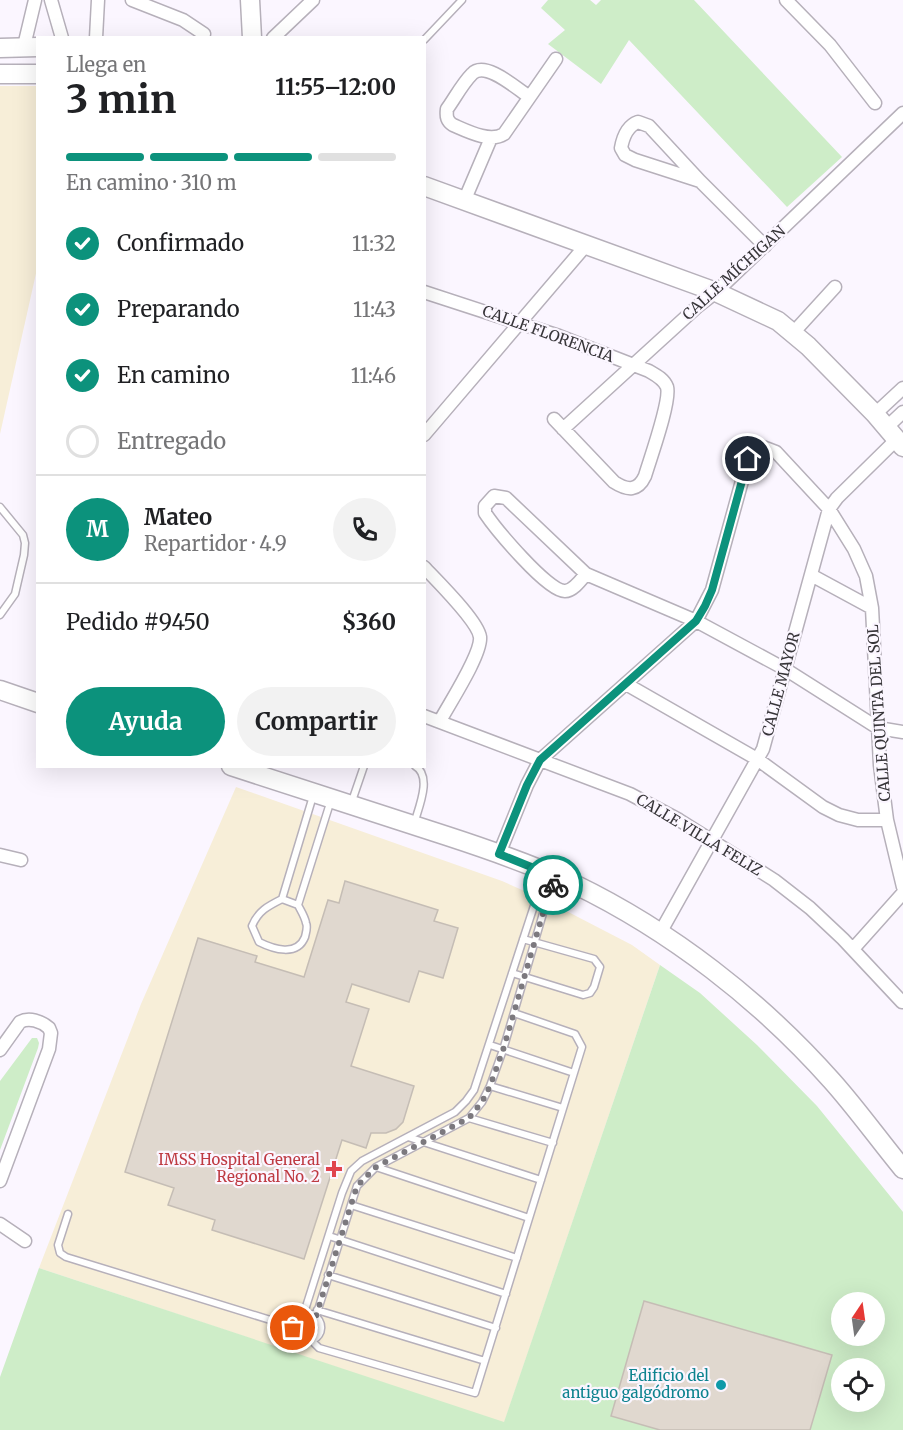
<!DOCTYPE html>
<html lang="es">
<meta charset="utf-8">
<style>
:root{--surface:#fff;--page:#f2f2f2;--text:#202124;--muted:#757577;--line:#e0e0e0;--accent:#0c927c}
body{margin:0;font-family:Merriweather,serif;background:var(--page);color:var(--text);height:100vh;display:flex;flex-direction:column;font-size:22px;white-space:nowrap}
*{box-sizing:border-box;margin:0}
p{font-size:20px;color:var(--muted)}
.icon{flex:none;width:33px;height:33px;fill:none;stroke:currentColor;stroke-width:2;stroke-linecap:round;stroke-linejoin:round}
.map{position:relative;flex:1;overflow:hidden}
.side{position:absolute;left:36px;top:36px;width:390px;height:732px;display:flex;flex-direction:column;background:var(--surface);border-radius:0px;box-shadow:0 6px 24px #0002}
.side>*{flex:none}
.needle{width:39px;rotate:13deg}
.buttons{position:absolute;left:831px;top:1292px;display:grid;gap:12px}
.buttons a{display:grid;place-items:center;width:54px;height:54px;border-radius:50%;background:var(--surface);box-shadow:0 6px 24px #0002;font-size:30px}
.pin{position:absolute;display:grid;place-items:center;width:51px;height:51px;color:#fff;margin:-26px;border:3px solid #fff;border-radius:50%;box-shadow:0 2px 6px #0007}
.courier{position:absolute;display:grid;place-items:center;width:60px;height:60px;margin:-30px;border:4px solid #0c927c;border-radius:50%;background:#fff;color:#222;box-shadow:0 2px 8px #0007}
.overview em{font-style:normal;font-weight:700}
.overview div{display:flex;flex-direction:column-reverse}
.overview{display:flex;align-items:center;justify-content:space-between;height:102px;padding:0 30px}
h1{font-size:39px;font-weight:700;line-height:45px}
.bar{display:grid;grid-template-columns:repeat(4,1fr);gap:9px 6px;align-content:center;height:72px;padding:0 30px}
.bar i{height:8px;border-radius:4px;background:var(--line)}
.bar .active{background:var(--accent)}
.bar p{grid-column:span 4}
.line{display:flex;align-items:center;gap:15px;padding:0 30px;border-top:2px solid var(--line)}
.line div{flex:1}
.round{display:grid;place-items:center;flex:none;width:63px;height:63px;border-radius:32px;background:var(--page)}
ol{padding:0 30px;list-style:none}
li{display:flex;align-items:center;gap:18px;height:66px}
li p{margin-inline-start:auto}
li .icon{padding:6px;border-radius:50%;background:var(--accent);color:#fff;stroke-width:4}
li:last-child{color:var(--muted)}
li i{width:33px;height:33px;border:3px solid var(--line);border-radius:50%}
.button{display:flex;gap:12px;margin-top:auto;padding:12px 30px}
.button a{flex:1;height:69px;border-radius:36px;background:var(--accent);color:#fff;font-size:24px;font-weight:700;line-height:69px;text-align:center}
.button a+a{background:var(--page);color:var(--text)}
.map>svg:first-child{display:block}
.medical{fill:#f7eed8}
.green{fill:#ceedc8;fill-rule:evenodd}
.building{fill:#e0d8cf;stroke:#c5bdb5;stroke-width:1.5}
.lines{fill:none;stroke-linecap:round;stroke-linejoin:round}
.lane-casing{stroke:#b6b0ba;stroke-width:9}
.street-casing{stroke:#b6b0ba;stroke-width:15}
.secondary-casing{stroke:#b6b0ba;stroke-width:21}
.lane{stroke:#fff;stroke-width:6}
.street{stroke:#fff;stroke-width:12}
.secondary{stroke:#fff;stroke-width:18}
.done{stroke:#7c797e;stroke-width:6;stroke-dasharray:0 10.8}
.route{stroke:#0c927c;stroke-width:8}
.health-dot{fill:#e0444e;stroke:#fbf6ff;stroke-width:2}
.culture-dot{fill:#0f9aa8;stroke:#fbf6ff;stroke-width:2}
.labels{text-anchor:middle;stroke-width:4.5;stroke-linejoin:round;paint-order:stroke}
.street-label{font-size:15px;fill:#373539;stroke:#fbf6ff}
.health-label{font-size:15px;fill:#be3a42;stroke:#fbf6ff;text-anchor:end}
.culture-label{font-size:15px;fill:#0d838f;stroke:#fbf6ff;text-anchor:end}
</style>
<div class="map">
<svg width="903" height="1430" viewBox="0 0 903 1430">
<rect width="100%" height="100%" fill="#fbf6ff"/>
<path class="medical" d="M0,86H38L37,269L0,434Z
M236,787L502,881L547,901L632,945L660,965L504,1423L39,1268L141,1004Z"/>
<path class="green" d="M548,0H590L596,5L601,0H694L842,157L787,207L629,40L601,84L548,44L565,30L541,8Z
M660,965L700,993L757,1045L817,1106L903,1212V1430H0V1377L39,1268L504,1422ZM842,1302H874V1335H842ZM842,1368H874V1401H842Z
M32,1038H37L39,1043L38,1048L0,1150V1081Z"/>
<path class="building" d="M345,881L438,910L434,921L458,928L443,978L419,971L409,1002L352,984L346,1002L369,1009L351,1066L414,1086L403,1122L396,1129L386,1133H371L366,1148L342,1140L304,1259L212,1230L215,1220L168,1205L174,1188L125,1172L198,938L257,956L255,962L304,977L328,900L339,903Z
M644,1301L832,1355L810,1430H660L611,1416Z"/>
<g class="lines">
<g class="lane-casing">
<path id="lane" d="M424,40L462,0
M0,507L23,535L25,543L24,555L15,594L0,615
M351,804L364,766
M414,824C418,809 433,776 415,766
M282,899L298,905C301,911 305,917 306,923C308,927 306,932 305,937C297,957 273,949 259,942L252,926C258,911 268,906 282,899Z
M282,899L313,796
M298,905L331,800
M512,973L583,995L590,993L594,987L600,967L594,959L523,939
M490,1045L574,1073
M490,1086L563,1108
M469,1118L553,1143
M408,1137L541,1180
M376,1167L529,1218
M351,1205L517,1258
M68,1214L58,1245L60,1253L66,1257L293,1327
M329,1236L506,1294
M328,1275L496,1328
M317,1310L485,1361
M304,1313L342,1193L351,1171L362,1161L455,1112L466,1101L474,1090L545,872
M316,1316L357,1186L376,1167L469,1118L482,1102L490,1086L503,1050L544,910L556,879
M312,1341C324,1334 324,1322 313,1314L300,1315C287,1326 295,1344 312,1341L319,1348L475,1393L582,1047L575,1034L514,1013"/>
</g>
<g class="street-casing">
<path id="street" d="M51,0L62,38
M132,0L183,20L204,34
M786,0L830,45L875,103
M96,38L98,0
M273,38L313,0
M24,46L35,0
M528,96C516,88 485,60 472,74C462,84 455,98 447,109C446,117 447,121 453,125C467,131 490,143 504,134L556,59
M638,122L649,126L700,181L635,160L625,155L621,148C623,137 627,126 638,122Z
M700,181L765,246
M465,199L491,138
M424,292L559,336L649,371C656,375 664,379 667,387C671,401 650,459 645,476C638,491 628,491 614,482L554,419
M793,333L835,287
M875,414L903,388
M887,427L903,412
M563,429L698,306L716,292L903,113
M424,435L587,244
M494,496L506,498L586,574C581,580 573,591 565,591C548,592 495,528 485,513V506Z
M424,567C437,581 478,621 480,637C482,654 449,704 440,721
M586,574L696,621L785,669L878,728L903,732
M811,575L872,608
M626,684L757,759L823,807L839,815L858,820H887
M424,716L630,794L679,820L774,880L810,908L843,939L902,1002
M499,854L527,785L540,760L696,621L712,590L748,459L756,448L763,447L776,452L829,509L854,549L866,576L872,608L880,765L887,820L903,887
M0,855L21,860
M660,933L763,749L829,509L837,498L897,439
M853,949L903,893
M0,1050L20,1022C29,1017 41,1021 49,1028L51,1033L49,1049L0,1181
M0,1224L25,1241"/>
</g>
<g class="secondary-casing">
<path id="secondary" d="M250,0L252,38
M0,48L38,47
M0,74H38
M424,186L716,292L778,321L808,346L875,414L903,447
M0,690L38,703
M231,766C303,790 375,812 447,836C490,850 533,865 574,884C671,931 760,1000 832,1081C857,1109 879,1140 903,1169"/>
</g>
<use href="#lane" class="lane"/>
<use href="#street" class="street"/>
<use href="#secondary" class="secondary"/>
</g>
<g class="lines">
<path class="done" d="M293,1328C295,1315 305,1310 316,1316L357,1186L376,1167L469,1118L482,1102L490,1086L503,1050L544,910L553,885"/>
<path class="route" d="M553,885L556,877L499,854L527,785L540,760L696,621L705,606L712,590L748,459"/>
</g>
<path class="health-dot" d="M331 1160h6v6h6v6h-6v6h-6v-6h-6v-6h6z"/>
<circle class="culture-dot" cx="721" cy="1385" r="6"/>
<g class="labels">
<g class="street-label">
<text transform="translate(734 273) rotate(-42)" y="5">CALLE MÍCHIGAN</text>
<text transform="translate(548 334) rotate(20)" y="5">CALLE FLORENCIA</text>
<text transform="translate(781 684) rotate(-75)" y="5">CALLE MAYOR</text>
<text transform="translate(879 713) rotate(-94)" y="5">CALLE QUINTA DEL SOL</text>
<text transform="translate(699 835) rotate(31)" y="5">CALLE VILLA FELIZ</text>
</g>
<g class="health-label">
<text x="320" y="1165">IMSS Hospital General<tspan x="320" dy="17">Regional No. 2</tspan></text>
</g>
<g class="culture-label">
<text x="709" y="1381">Edificio del<tspan x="709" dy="17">antiguo galgódromo</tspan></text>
</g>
</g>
</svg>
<div class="buttons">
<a><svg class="needle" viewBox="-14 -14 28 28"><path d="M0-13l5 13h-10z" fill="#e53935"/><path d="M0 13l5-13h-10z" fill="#757577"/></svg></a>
<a><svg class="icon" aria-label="locate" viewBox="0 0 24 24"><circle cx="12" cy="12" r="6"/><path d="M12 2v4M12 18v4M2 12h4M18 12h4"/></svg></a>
</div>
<div class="pin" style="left:293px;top:1328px;background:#ea580c"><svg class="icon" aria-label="bag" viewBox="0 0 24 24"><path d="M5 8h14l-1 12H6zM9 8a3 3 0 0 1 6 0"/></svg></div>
<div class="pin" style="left:748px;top:459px;background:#1f2937"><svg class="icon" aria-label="home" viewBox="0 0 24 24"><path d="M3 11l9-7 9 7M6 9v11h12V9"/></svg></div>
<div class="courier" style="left:553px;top:885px"><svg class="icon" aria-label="bike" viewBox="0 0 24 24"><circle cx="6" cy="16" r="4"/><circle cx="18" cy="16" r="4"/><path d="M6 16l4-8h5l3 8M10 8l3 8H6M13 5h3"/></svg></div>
<section class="side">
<div class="overview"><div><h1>3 min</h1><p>Llega en</p></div><em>11:55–12:00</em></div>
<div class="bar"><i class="active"></i><i class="active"></i><i class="active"></i><i></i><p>En camino · 310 m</p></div>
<ol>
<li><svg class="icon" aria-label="check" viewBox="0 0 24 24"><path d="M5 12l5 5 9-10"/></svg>Confirmado<p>11:32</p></li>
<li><svg class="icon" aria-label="check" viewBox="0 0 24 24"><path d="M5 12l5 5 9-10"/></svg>Preparando<p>11:43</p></li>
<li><svg class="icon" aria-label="check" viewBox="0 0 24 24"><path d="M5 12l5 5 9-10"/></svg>En camino<p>11:46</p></li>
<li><i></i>Entregado</li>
</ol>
<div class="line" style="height:108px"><b class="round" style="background:var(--accent);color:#fff">M</b><div><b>Mateo</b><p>Repartidor · 4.9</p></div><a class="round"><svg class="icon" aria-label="phone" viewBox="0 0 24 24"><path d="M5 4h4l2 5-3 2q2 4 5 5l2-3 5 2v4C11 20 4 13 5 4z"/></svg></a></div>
<div class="line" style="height:78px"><div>Pedido #9450</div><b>$360</b></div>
<div class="button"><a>Ayuda</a><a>Compartir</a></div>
</section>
</div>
